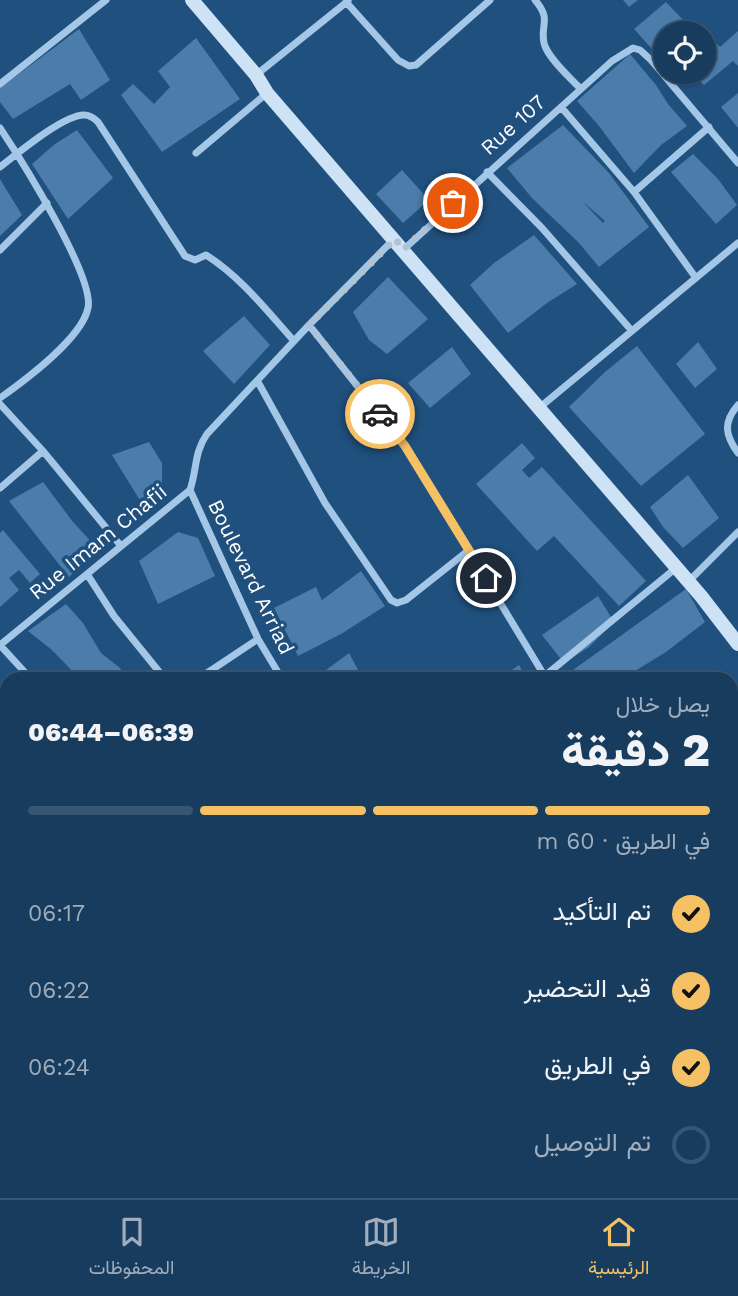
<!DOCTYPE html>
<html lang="ar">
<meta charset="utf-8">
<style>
:root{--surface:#183c5e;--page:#254767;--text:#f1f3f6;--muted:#9fadbc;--line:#365673;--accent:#f5c164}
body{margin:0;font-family:"Work Sans",Vazirmatn,sans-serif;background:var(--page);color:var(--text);direction:rtl;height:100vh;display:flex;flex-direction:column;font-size:26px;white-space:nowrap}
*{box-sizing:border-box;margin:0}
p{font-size:23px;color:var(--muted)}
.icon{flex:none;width:38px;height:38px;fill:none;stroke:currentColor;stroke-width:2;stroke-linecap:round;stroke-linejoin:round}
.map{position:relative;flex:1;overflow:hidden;direction:ltr}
.drawer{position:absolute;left:0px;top:672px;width:738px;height:527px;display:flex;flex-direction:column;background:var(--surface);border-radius:21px 21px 0 0;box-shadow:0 2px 5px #0004,0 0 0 2px var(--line);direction:rtl}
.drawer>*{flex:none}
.fabs{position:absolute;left:653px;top:21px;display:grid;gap:14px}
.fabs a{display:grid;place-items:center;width:63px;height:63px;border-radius:50%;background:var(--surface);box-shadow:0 2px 5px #0004,0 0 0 2px var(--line);font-size:35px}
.pin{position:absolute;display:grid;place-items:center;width:60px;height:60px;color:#fff;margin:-30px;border:4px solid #fff;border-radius:50%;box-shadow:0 2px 7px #0007}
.courier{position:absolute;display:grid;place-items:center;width:70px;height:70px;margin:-35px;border:5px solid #f5c164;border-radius:50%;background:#fff;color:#222;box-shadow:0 2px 9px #0007}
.headline em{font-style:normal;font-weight:800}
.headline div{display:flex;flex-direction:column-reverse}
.headline{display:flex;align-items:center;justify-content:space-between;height:119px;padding:0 28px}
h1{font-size:46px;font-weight:800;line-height:52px}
.bar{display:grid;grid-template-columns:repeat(4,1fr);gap:10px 7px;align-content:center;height:84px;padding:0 28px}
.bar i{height:9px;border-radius:5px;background:var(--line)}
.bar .active{background:var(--accent)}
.bar p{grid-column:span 4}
ol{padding:0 28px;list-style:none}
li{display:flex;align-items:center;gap:21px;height:77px}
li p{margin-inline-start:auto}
li .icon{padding:7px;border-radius:50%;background:var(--accent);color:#111;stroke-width:4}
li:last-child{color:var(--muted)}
li i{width:38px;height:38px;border:4px solid var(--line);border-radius:50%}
.tab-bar{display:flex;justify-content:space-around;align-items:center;height:98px;border-top:2px solid var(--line);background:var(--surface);font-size:19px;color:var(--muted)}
.tab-bar a{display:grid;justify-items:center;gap:4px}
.tab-bar .active{color:var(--accent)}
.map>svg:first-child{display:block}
.building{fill:#4c7caa;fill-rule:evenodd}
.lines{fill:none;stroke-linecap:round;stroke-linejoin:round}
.street{stroke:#a4c7e7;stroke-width:7}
.secondary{stroke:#cee2f6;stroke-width:14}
.done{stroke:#b1c2d2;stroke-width:7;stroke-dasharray:0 12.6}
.route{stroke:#f5c164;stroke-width:9}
.labels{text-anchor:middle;stroke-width:7;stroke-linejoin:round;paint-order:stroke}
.street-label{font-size:21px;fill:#fff;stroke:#20507e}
</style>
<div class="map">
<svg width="738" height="1198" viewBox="0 0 738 1198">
<rect width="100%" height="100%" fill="#20507e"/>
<path class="building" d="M623,0H638L629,7Z
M666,2L685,22L671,33H665V39L652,49L634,29Z
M79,29L110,80L81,100L70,84L13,119L0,102V88Z
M738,31V66L733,61L704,85L690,72H704V43L710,37L720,47Z
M196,38L240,99L162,152L121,95L133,84L154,104L170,87L158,71Z
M630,54L656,85L668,104L687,126L661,145L634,173L599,126L577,101Z
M738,93V128L721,107Z
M563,125L609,173L649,227L599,267L579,243L532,198L507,168ZM582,201L605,221L603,223Z
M77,130L113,178L68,219L32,164L55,144Z
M693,154L718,179L737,205L716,224L671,172Z
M402,170L429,200L403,223L376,194Z
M0,179L22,215L0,236Z
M534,235L577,284L547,303L508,333L470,285L494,263Z
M388,277L428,319L387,354L369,340L353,312Z
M244,316L270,345L234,384L203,351Z
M698,342L717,369L695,388L676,364Z
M637,346L705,434L641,486L569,407L605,372Z
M452,347L471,374L430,408L408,383Z
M149,442L162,463V494L146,510L112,455Z
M522,443L535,458L522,470L529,478L542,467L646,581L619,606L554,536L537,551L476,484Z
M688,475L719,518L683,548L663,527L650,507Z
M43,482L73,522L99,550L69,577L9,501Z
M3,530L40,574L30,583L19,570L9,578L19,590L0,607V533Z
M178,532L198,538L215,576L158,604L139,561Z
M361,571L385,606L341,634L298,656L274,608L316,587L322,600Z
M686,589L705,622L666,652L622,679H581L573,670Z
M598,596L614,622L589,647L564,663L542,635Z
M66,604L83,623L101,653L120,668L126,679H80L52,650L28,631Z
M349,653L363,679H314Z
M519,665L527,679H499Z
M0,768L7,775V828L0,822Z
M0,892L7,898V965L0,973Z
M7,1003V1192H13L7,1197L0,1191V1010Z
M732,1056L738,1062V1198H712L706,1192H732Z
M52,1192H91L98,1198H46Z
M112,1192H235L229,1198H106Z
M373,1192H425L418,1198H373L377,1195Z"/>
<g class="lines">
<path class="street" d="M535,0C552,20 540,24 544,43C547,57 570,78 580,88
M346,2L398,60L409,66L416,65L490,0
M256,75L348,1
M0,84L106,0
M561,107L634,192L696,278
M0,128C20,158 95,277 88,308C82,338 24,381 0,398
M196,153L267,93
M0,167C17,154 63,115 84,115C90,115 94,118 98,122L185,256L195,260L206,255C241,277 267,311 294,341
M487,172L542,228L632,331
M634,192L709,127
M404,249L612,61L633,48L640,50L651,60L738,163
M0,250L47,203
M309,325L405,446L544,675
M258,382L325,503L391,600L397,603L406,600L469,550
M0,404L43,451L121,546
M738,405C723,422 725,435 738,453
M539,408L738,243
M0,488L43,451
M190,490L258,639L282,679
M87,574L114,616L165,679
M688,582L738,532
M0,645L190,490C197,470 194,452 207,434L309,325L394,239
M0,645L31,679
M198,679L258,639
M401,679L403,678
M541,679L676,568
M732,860L738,868
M0,869L7,875
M0,1000L7,992
M732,1018L738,1025
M673,1192L679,1198
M41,1198L48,1192
M430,1198L437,1192
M566,1198L572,1192"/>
<path class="secondary" d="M192,0L256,75L267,93L701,596L738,644
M732,745L738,738
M277,1198L283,1192"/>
</g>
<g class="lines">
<path class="done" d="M380,414L309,325L395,239L404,249L453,203"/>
<path class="route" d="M380,414L405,446L486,578"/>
</g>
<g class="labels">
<g class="street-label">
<text transform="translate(513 125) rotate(-42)" y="7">Rue 107</text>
<text transform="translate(98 542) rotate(-39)" y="7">Rue Imam Chafii</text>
<text transform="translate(251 577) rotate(64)" y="7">Boulevard Arriad</text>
</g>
</g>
</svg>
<div class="fabs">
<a><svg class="icon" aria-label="locate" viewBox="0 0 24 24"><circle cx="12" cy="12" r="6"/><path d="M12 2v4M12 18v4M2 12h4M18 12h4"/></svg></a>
</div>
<div class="pin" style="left:453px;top:203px;background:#ea580c"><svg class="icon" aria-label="bag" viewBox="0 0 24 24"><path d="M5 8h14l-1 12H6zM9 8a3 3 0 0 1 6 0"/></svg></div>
<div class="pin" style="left:486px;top:578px;background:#1f2937"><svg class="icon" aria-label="home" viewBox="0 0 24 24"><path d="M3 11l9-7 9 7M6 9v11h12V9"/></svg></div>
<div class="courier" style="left:380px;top:414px"><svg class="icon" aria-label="car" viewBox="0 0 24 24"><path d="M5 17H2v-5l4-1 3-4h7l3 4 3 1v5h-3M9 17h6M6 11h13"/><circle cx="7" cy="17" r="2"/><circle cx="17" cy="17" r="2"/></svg></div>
<section class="drawer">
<div class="headline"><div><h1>2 دقيقة</h1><p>يصل خلال</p></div><em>06:39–06:44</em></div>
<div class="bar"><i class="active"></i><i class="active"></i><i class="active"></i><i></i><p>في الطريق · 60 m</p></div>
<ol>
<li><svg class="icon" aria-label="check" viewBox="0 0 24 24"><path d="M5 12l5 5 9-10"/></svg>تم التأكيد<p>06:17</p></li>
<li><svg class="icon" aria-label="check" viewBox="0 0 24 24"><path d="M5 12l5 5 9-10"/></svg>قيد التحضير<p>06:22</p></li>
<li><svg class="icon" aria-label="check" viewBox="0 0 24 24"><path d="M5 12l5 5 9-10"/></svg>في الطريق<p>06:24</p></li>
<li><i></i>تم التوصيل</li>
</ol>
</section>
</div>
<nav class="tab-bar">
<a class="active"><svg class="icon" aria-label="home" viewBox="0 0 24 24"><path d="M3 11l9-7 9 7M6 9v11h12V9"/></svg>الرئيسية</a>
<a><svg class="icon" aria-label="map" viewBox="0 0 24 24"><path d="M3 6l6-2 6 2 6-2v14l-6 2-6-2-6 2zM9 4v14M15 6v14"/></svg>الخريطة</a>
<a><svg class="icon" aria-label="saved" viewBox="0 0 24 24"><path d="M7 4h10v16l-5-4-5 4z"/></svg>المحفوظات</a>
</nav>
